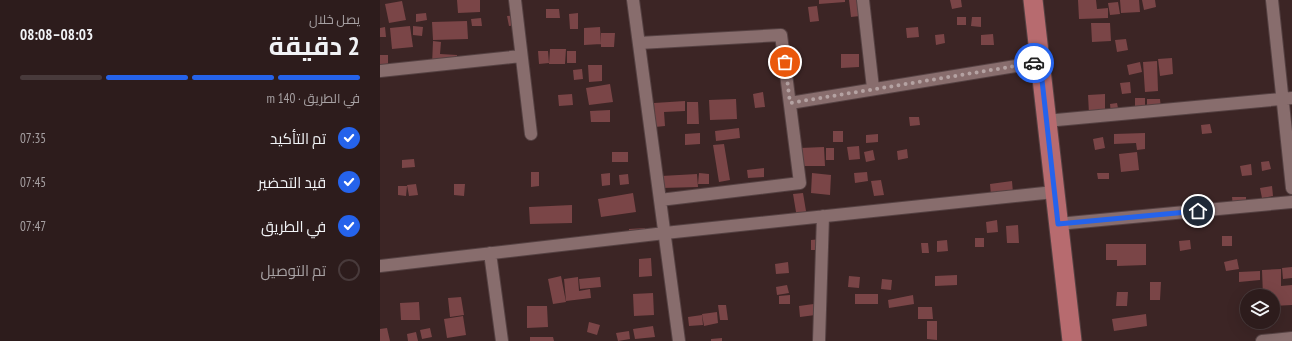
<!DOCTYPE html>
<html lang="ar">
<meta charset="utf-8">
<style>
:root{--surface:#2d1c1c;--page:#352525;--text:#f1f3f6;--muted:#a7a1a3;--line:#483a3b;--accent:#2563eb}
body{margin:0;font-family:"PT Sans Narrow",Cairo,sans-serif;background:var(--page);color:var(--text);direction:rtl;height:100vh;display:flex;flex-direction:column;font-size:15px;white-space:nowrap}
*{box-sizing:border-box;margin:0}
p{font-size:13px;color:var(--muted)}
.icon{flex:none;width:22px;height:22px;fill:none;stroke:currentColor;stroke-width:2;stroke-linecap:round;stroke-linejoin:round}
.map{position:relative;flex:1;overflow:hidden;direction:ltr}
.panel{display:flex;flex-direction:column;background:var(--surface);width:380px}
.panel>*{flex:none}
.tools{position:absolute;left:860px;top:289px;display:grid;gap:8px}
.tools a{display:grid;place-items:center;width:40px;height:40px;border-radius:50%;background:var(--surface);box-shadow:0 4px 16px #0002,0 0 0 1px var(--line);font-size:20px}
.pin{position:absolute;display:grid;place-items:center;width:34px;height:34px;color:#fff;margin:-17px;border:2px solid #fff;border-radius:50%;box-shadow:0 1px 4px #0007}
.courier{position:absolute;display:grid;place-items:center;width:40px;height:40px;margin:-20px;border:3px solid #2563eb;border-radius:50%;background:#fff;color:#222;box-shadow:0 1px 5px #0007}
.headline em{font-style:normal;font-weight:700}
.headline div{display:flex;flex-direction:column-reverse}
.headline{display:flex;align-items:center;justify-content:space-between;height:68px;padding:0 20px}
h1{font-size:26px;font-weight:700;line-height:30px}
.bar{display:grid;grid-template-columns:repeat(4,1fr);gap:6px 4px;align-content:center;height:48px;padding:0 20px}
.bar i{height:5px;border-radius:3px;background:var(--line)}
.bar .selected{background:var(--accent)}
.bar p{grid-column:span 4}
ol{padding:0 20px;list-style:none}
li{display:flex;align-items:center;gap:12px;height:44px}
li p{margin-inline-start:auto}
li .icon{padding:4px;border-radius:50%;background:var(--accent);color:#fff;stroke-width:4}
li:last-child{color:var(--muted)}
li i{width:22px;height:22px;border:2px solid var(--line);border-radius:50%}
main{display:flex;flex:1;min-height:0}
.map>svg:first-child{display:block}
.building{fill:#7a4547}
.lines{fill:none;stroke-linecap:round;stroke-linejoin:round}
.minor-casing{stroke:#554142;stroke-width:14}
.primary-casing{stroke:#554142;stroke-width:21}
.minor{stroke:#886d6d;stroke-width:12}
.primary{stroke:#b76b6f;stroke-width:19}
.done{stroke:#b4a2a2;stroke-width:4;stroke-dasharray:0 7.2}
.route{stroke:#2563eb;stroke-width:5}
</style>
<main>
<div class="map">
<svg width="912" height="341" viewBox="0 0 912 341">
<rect width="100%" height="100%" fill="#3c2525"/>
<path class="building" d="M77,0H100V12L78,13Z
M439,0H465V2L439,4Z
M469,0H479L480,16L471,17Z
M570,0H581L582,7L572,9Z
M698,0H716L717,9L728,8V18L699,19Z
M740,0H759L760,12L741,13Z
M762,0H775L776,7L764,10Z
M22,1L26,20L9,23L5,4Z
M738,2L740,14L730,15L728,3Z
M437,6L439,21L430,22L428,7Z
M166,9H179L180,18H166Z
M46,13L47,20L36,22V14Z
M198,13V29H190L189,14Z
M137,15L139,25L129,26L127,16Z
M577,17H586V25H577Z
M592,17H601V27L591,26Z
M101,18L102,26H92L91,19Z
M87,21L88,39L53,40L52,22Z
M711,23H730L731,41L712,42Z
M30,26L33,47L12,49L10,28Z
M33,26L43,27L42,36L33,35Z
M5,27L6,37H0V28Z
M220,27L221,44L204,45V28Z
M538,27L539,37L527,38L526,28Z
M221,33H235L234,47H221Z
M564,34L565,43L556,45L555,35Z
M613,34L614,45H601V35Z
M746,39L748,50L737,52L735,40Z
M53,41L61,42L60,54L77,55V66L52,65Z
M170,49H186L185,64H169Z
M158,51H168L169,63L159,64Z
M187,51H196V63H187Z
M461,54H479V67L461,68Z
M0,55H8V65H0Z
M792,58L793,74L780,76L778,59Z
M777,61L778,91L765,92L763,62Z
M760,62L762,72L749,75L747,65Z
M208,65H222V81L209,82Z
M202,69L203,79L194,80L193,70Z
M750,82L751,93L742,94L740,83Z
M230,84L233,102L209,105L206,88Z
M383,92L385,107L375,108L373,94Z
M192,94L193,105L179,106L178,95Z
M725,94V113L709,114L708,95Z
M755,98H765V108H755Z
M356,99L357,119L330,120L329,100Z
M767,99H780L781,109H767Z
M305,101V111L284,112L285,126L275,127L274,103Z
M307,102H318L319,124H307Z
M737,103L739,113L731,114L730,104Z
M230,110V122H211L210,111Z
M529,117H539L540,125L530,126Z
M830,124L832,133L822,134L821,125Z
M359,128L360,138L336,141L335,131Z
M453,131H463V142H453Z
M320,133V144L305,145V134Z
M765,133V149L757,150L756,143L734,144V134Z
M498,134V142L486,143V135Z
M723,137L725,148L715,150L713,139Z
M344,144L350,180L339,182L333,145Z
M479,146L480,159L469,160L467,147Z
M444,147L445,166H420V148Z
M446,148H454V160H446Z
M527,149L528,158L518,160L517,151Z
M493,150L495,160L486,162L484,152Z
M232,152H248V162H232Z
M757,152L759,170L741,172L739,154Z
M34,159L35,167L22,168V160Z
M889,161L891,169L882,171L881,162Z
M871,164L872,175L862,176L860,166Z
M384,168V177L368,178L367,170Z
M151,172H159V186L151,187Z
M487,172L488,181L475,183L474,173Z
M230,173V185L222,186L221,174Z
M319,173L329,174V184H318Z
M432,173L451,175L450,195L431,193Z
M717,173H729V179H718Z
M248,174L249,184L240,185L239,175Z
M317,174L318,187L282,188L281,176Z
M501,180L504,195L494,196L491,181Z
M632,181L633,193L611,195L610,184Z
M36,184L38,195L29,196L27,185Z
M74,184H85L84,196L74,195Z
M18,186H27L26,196L18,195Z
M892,186L893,196L882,198L880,188Z
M253,193L256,212L221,217L218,199Z
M423,193L427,217L417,218L413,194Z
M852,197H866V206L853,207Z
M192,205V223L150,224L149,207Z
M617,220L618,232L607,233L606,222Z
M638,225L639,243H627L626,226Z
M265,228V237L249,238V229Z
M842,236H852V246H842Z
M595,238H604V247H595Z
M441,239L442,250H431V240Z
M567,240L568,251L557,252V241Z
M810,240L811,249L800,251L799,241Z
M541,243H548L549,253H542Z
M726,244H766V265L737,266V260H726Z
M271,258L272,276L259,277V259Z
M857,259L859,269L846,271L844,262Z
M408,262L409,273L396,274L395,264Z
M912,267V278L903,279L902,268Z
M901,269V286L912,285V305L893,306V296H883L882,270Z
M880,271V280L859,282V272Z
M577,275V285L555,286V276Z
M181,276L186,302L173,304L168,279Z
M469,276L480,277L479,288L468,287Z
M198,277L199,291L210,289L211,298L186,301L184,279Z
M220,277L221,287L200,289L199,279Z
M502,279L512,280L511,290L501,289Z
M770,282H781L780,300H770Z
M407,285L409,293L397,295L396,287Z
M737,292H748L747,306H736Z
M273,293L274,315L254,316L253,294Z
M475,294H498V304H475Z
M410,295V304H399V296Z
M533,295L534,304L509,308L508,300Z
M81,297L84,315L70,317L68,298Z
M39,302L40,320H21L20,303Z
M441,303L443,314L420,317L419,306Z
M338,305H346L348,320H340Z
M147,306H167L168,327L147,328Z
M538,307H552L553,319H538Z
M337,312L338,323L324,326L322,314Z
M766,314L767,326L734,331L732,319Z
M322,315L323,325L309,326L308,317Z
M83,316L86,335L67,338L64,319Z
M547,321H557V340L547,339Z
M209,322L220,325L217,335L207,332Z
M273,326L275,337L255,339L253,329Z
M7,328L10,341H0V329Z
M50,328L52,337L42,339L40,330Z
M249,331L250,339L238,341L236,333Z
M36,332L38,341H28L27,334Z
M150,337H173L174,341H150Z
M342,338V341H331V339Z"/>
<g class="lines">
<g class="minor-casing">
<path id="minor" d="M135,0L151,134
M253,0L299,341
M483,0L493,88
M892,0L912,188
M259,43L401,35L420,183L280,200
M0,71L141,56
M410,103L660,62
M666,121L912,98
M678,224L912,202
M110,253L122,341
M0,266L285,233L674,192
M439,341L443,216
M882,341L912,338"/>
</g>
<g class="primary-casing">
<path id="primary" d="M653,0L692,341"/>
</g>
<use href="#minor" class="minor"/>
<use href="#primary" class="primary"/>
</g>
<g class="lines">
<path class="done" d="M405,62L410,103L654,63"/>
<path class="route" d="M654,63L660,62L678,224L818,211"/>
</g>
</svg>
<div class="tools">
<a><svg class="icon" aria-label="layers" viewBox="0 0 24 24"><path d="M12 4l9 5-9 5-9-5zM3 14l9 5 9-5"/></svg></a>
</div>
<div class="pin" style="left:405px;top:62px;background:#ea580c"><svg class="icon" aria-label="bag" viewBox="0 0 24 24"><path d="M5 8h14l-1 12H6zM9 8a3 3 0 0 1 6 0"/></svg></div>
<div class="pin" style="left:818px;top:211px;background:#1f2937"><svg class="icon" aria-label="home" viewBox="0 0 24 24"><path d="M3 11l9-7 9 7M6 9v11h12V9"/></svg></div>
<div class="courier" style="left:654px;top:63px"><svg class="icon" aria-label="car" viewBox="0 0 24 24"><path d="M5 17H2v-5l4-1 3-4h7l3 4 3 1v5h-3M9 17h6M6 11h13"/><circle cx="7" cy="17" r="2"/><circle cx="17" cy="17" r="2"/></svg></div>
</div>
<section class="panel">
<div class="headline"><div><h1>2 دقيقة</h1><p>يصل خلال</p></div><em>08:03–08:08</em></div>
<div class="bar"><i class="selected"></i><i class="selected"></i><i class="selected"></i><i></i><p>في الطريق · 140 m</p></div>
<ol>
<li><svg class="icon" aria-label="check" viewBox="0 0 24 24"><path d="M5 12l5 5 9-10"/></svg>تم التأكيد<p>07:35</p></li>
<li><svg class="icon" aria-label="check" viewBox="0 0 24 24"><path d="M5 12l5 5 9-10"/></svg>قيد التحضير<p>07:45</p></li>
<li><svg class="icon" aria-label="check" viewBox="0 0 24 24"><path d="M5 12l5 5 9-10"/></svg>في الطريق<p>07:47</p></li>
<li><i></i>تم التوصيل</li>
</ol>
</section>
</main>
